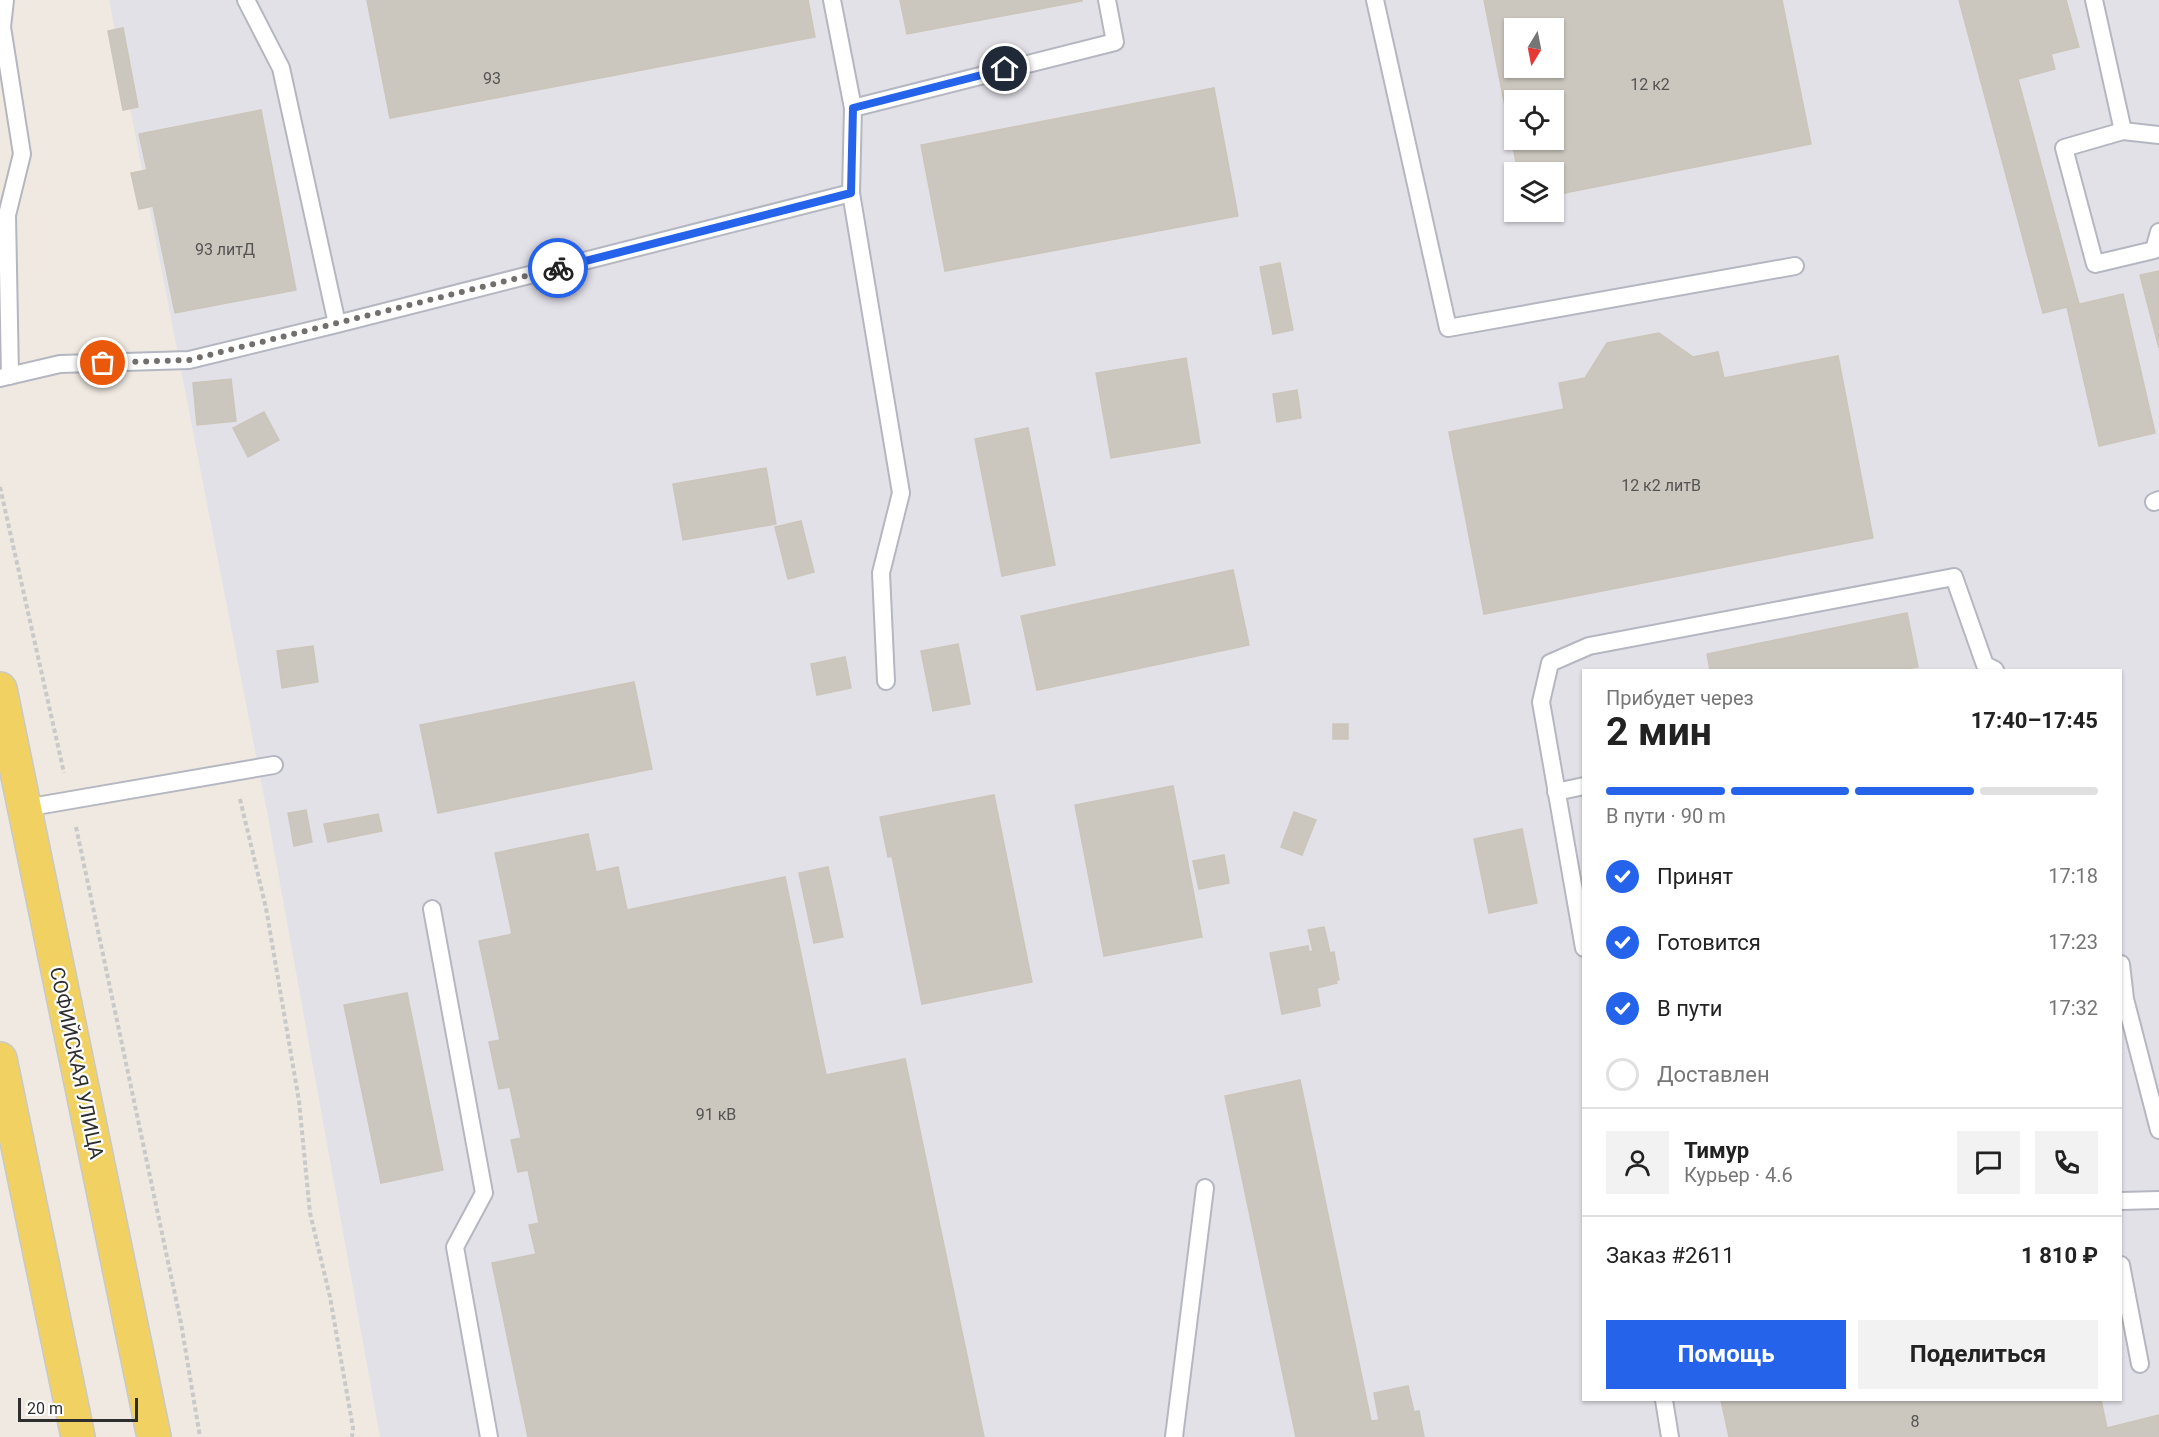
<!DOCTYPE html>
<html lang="ru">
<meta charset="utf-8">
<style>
:root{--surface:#fff;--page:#f2f2f2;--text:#222;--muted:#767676;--line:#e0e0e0;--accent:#2563eb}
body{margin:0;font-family:Roboto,sans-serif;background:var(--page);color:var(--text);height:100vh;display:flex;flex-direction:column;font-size:22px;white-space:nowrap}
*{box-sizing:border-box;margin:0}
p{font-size:20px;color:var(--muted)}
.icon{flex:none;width:33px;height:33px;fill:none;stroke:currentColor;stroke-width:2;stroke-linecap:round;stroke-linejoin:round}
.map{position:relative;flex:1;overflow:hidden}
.side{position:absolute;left:1582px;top:669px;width:540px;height:732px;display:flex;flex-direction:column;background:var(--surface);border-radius:0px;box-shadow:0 2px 4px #0004}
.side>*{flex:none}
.needle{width:39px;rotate:190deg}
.fabs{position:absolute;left:1504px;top:18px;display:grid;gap:12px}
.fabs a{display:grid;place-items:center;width:60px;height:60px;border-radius:0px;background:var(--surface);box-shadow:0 2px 4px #0004;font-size:30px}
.scale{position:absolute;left:18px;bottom:15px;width:120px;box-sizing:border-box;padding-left:6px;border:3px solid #2e2e2e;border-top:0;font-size:16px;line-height:21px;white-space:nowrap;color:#2e2e2e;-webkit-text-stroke:4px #fff;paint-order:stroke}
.pin{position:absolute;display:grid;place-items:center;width:51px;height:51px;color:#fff;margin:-26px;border:3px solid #fff;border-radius:50%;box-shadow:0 2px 6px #0007}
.courier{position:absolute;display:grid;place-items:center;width:60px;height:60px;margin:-30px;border:4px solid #2563eb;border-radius:50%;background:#fff;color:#222;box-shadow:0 2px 8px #0007}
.headline em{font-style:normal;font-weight:700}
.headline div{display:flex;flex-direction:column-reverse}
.headline{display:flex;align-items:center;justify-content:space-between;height:102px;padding:0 24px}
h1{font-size:39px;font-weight:700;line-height:45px}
.bar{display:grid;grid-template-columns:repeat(4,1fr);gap:9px 6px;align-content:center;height:72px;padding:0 24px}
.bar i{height:8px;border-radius:4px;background:var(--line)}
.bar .current{background:var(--accent)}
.bar p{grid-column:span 4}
.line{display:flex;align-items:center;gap:15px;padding:0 24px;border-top:2px solid var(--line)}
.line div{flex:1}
.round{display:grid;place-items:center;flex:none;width:63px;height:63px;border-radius:0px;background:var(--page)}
ol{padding:0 24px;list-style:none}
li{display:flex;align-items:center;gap:18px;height:66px}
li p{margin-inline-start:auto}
li .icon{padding:6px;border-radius:50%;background:var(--accent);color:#fff;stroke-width:4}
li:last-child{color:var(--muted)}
li i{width:33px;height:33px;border:3px solid var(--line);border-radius:50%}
.cta{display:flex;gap:12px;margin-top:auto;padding:12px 24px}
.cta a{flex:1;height:69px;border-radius:0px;background:var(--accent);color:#fff;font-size:24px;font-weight:700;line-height:69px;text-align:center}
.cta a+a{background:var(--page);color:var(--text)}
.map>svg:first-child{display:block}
.industrial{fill:#e3e1e8;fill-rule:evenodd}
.building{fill:#cbc7bf;stroke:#cbc5ba;stroke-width:1.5;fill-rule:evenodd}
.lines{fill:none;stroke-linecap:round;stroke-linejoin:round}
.lane-casing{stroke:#b4b7c1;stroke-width:20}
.primary-casing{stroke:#c9c9c9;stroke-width:36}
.path{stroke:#c9c9c9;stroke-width:4;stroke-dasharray:4.5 3;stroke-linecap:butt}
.lane{stroke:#fff;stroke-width:16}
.primary{stroke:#f2d163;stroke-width:33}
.done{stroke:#726f6d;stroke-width:6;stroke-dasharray:0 10.8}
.route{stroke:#2563eb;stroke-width:8}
.labels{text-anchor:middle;stroke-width:4.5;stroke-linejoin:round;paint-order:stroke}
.number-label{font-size:16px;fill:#555452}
.street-label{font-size:20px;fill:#2e2e2e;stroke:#fff}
</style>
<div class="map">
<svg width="2159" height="1437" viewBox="0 0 2159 1437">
<rect width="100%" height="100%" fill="#efe9e1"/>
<path class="industrial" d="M109,0H2159V1437H380L268,817ZM1515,28H1554V68H1515ZM1515,100H1554V140H1515ZM1515,172H1554V212H1515ZM1584,670H2121V1400H1584Z"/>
<path class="building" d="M367,0H808L815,37L390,118Z
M900,0H1082V1L907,34Z
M1484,0H1782L1811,144L1554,195V172H1518ZM1515,28H1554V68H1515ZM1515,100H1554V140H1515Z
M1959,0H2066L2079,47L2051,54L2055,69L2018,79L2079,304L2043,313Z
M123,28L138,107L123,110L108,31Z
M1214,88L1238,216L945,271L921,145Z
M261,110L296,290L175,313L153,206L139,209L131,173L147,170L139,134Z
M1280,263L1293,330L1273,334L1260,267Z
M2159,271V348L2140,275Z
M2123,294L2155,433L2099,446L2067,307Z
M1659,333L1693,357L1718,352L1724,378L1838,356L1873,538L1484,614L1449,432L1564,409L1559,383L1585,378L1607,343Z
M1186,358L1200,443L1111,458L1096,373Z
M231,379L236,421L197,425L193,383Z
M1297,390L1301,418L1277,422L1273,394Z
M264,412L279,440L248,457L233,428Z
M1028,428L1055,565L1002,576L975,439Z
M766,468L776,524L683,540L673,484Z
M801,521L814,572L788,579L775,527Z
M1233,570L1249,645L1037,690L1021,616Z
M1907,613L1918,667L1902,670H1710L1707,654Z
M958,644L970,704L933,711L921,651Z
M313,646L318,682L282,688L277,651Z
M845,657L851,688L817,695L811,664Z
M634,682L652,769L438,813L420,725Z
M1333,724H1348V739H1333Z
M1173,786L1202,937L1104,956L1075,805Z
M994,795L1032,982L922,1004L892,856L888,857L880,817Z
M306,810L312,842L294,846L288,813Z
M1294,812L1316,820L1302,855L1281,847Z
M378,814L382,831L328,842L324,824Z
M1522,829L1537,903L1489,913L1474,839Z
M588,834L596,872L618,867L627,910L785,877L826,1075L905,1059L984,1437H528L492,1263L536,1254L529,1225L539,1223L528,1170L518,1172L511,1140L521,1138L510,1087L499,1089L489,1042L500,1040L479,941L512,934L495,853Z
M1224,855L1229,883L1199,889L1193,861Z
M828,867L843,937L814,943L799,873Z
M1324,927L1330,953L1334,952L1339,980H1336L1337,983L1317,988L1320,1006L1282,1014L1270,953L1308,946L1309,952L1313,951L1308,930Z
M407,993L443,1170L381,1183L344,1005Z
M1300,1080L1371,1421L1379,1420L1374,1393L1408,1386L1414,1412L1419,1411L1424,1437H1296L1225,1096Z
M1721,1400H2101L2107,1428L2159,1415V1437H1729Z"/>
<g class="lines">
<g class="lane-casing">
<path id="lane" d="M5,0L2,27L22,154L7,215L10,376
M246,0L281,68L337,324
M832,0L853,108L851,193L901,493L881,573L886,681
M1375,0L1448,328L1795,266
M2094,0L2123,131
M853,108L1115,42L1107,0
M2159,135L2123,131L2064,148L2095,264L2154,250L2159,232
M0,378L60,364L189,360L337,324L851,193
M2154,502L2159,500
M1556,792L1584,786
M25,808L274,765
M432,909L484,1193L455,1247L489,1437
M1584,948L1541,702L1550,663L1589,646L1954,577L1985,665L1995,670
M2121,964L2125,999L2159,1130
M2121,1201L2159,1200
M2121,1265L2140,1364
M1664,1400L1670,1437
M1174,1437L1205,1188"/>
</g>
<g class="primary-casing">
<path id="primary" d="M0,689L154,1437
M0,1059L78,1437"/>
</g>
<path class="path" d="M0,487L64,773
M240,799L266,908L299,1101L310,1213L330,1297L353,1428L352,1437
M76,827L181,1323L200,1437"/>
<use href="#lane" class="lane"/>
<use href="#primary" class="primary"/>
</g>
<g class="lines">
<path class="done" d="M103,363L189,360L558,268"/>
<path class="route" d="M558,268L851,193L853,108L1005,69"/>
</g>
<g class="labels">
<g class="number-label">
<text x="492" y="84">93</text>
<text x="1650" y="90">12 к2</text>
<text x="225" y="255">93 литД</text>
<text x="1661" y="491">12 к2 литВ</text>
<text x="716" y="1120">91 кВ</text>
<text x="1915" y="1427">8</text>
</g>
<g class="street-label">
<text transform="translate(77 1063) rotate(78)" y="7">СОФИЙСКАЯ УЛИЦА</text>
</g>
</g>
</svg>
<div class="fabs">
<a><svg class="needle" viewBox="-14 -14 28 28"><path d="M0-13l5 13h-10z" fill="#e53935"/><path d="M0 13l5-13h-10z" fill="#767676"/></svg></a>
<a><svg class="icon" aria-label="locate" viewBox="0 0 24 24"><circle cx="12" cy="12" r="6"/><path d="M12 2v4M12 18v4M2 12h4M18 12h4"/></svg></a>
<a><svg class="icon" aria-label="layers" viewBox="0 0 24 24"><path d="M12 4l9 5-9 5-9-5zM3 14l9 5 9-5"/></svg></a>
</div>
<div class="scale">20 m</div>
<div class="pin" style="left:103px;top:363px;background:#ea580c"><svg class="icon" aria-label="bag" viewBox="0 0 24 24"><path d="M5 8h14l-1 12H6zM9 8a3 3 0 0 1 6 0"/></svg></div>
<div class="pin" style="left:1005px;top:69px;background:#1f2937"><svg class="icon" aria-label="home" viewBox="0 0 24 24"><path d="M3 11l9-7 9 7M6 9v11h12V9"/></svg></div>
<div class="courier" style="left:558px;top:268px"><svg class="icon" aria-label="bike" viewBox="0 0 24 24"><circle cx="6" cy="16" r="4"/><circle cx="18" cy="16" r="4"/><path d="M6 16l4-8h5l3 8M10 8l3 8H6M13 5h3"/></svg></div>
<section class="side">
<div class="headline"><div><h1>2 мин</h1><p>Прибудет через</p></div><em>17:40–17:45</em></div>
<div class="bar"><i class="current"></i><i class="current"></i><i class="current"></i><i></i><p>В пути · 90 m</p></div>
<ol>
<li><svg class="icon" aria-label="check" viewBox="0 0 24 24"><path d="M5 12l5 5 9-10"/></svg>Принят<p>17:18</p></li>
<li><svg class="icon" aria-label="check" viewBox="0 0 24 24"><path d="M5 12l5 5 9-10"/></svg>Готовится<p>17:23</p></li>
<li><svg class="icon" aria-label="check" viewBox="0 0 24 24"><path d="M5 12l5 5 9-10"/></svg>В пути<p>17:32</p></li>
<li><i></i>Доставлен</li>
</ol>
<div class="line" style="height:108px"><a class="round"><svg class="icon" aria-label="person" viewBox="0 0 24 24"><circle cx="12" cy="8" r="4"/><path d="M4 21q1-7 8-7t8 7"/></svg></a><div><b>Тимур</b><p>Курьер · 4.6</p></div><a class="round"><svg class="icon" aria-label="chat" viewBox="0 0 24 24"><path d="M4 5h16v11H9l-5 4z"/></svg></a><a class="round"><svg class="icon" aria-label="phone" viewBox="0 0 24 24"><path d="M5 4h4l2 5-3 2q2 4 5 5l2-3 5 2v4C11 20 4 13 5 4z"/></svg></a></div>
<div class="line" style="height:78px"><div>Заказ #2611</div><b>1 810 ₽</b></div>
<div class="cta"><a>Помощь</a><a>Поделиться</a></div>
</section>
</div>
